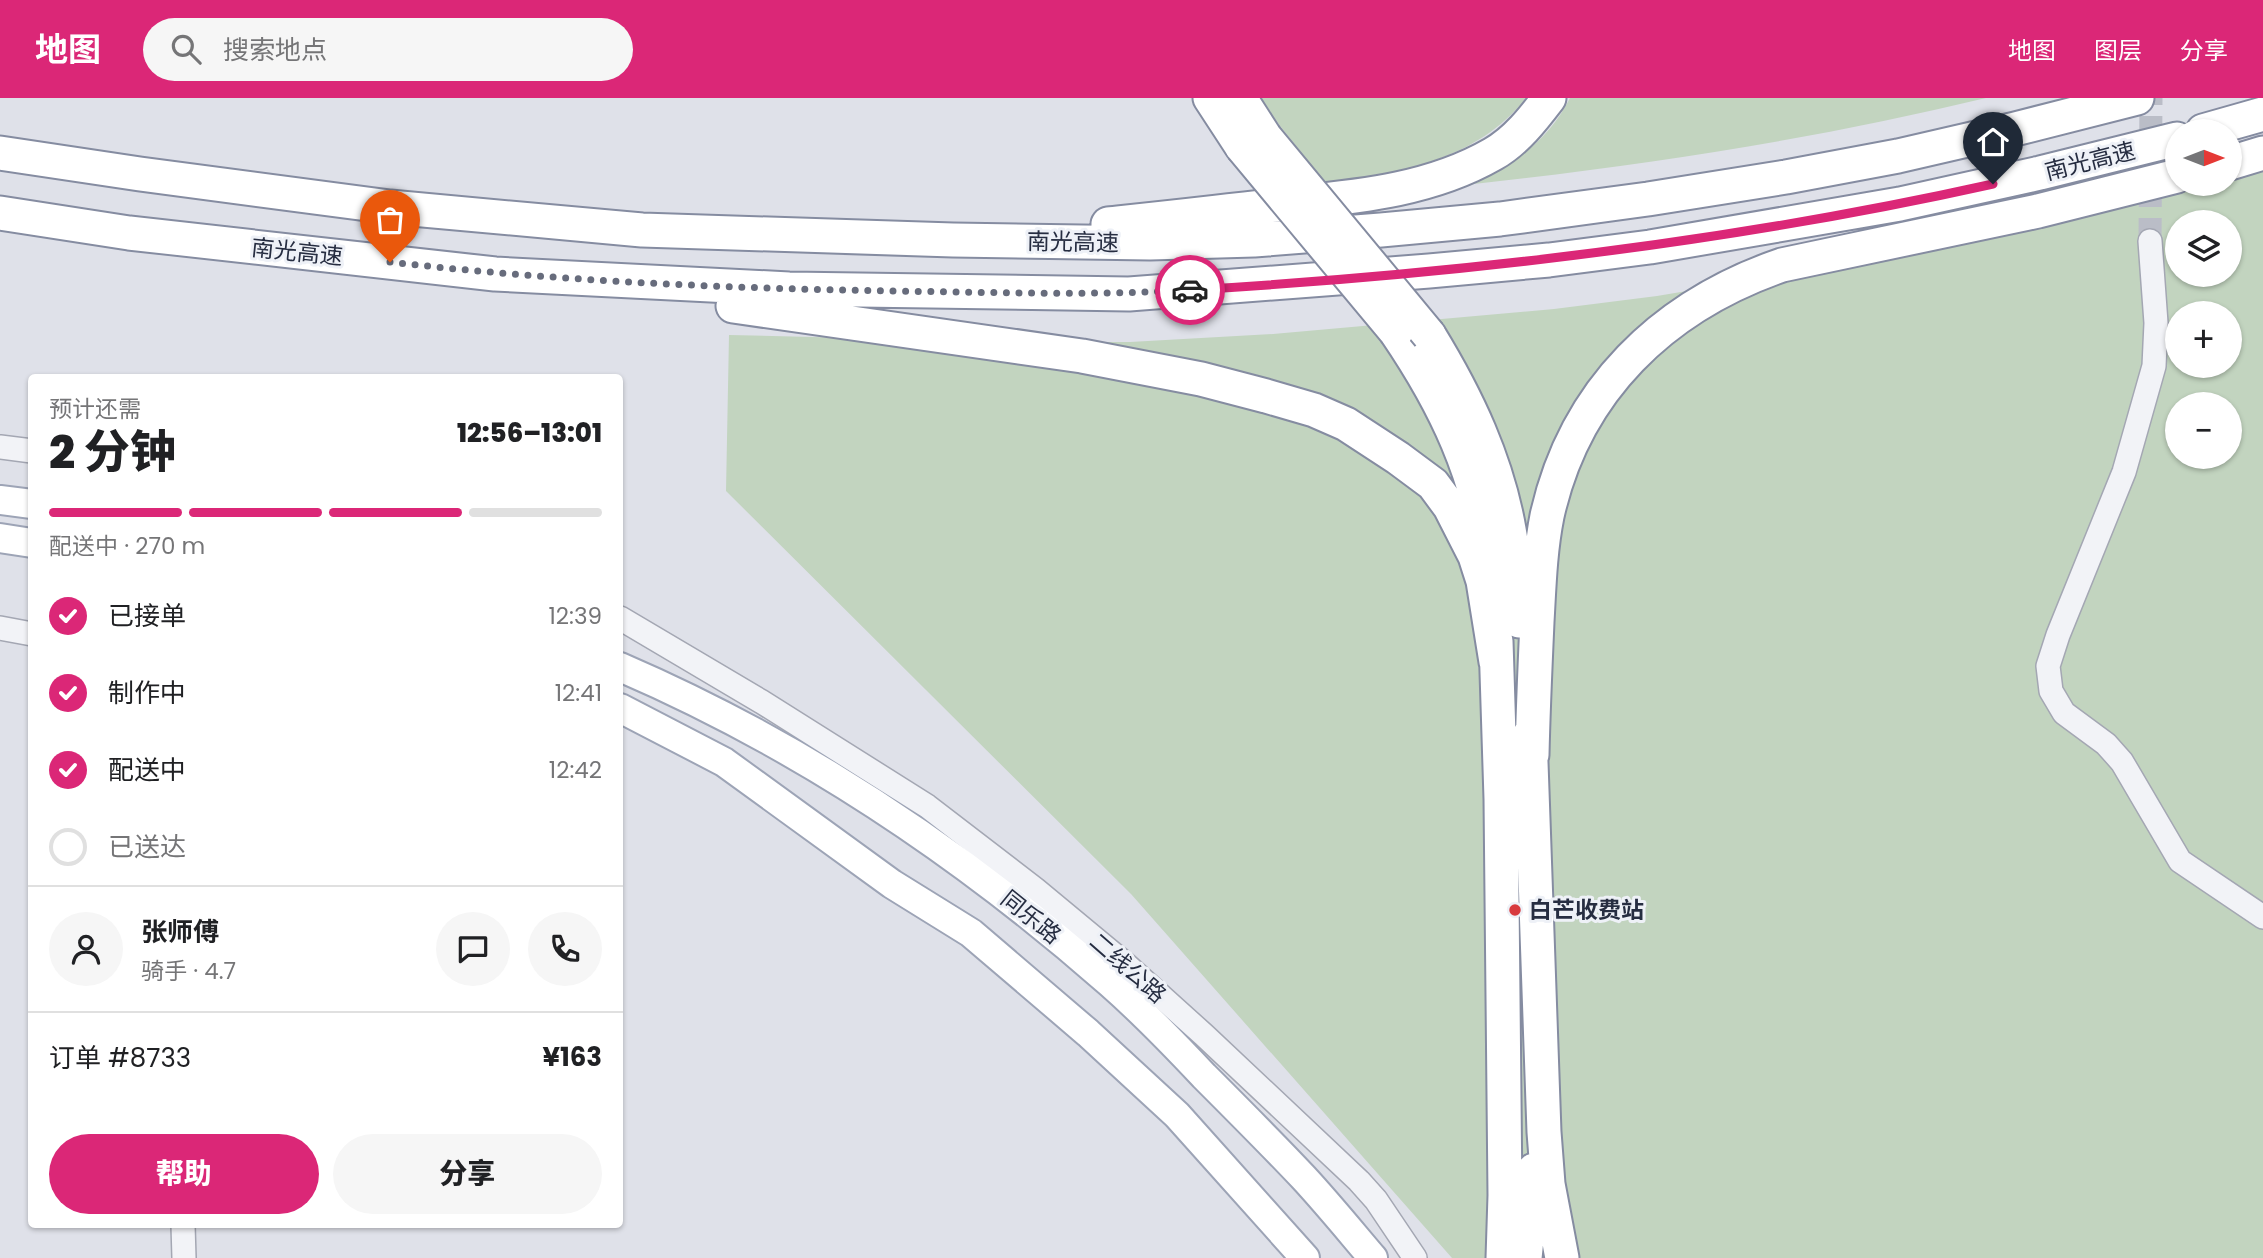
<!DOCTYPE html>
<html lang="zh">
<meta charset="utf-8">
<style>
:root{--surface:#fff;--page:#f6f6f6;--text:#202124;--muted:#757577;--line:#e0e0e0;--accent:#db2777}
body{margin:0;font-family:Poppins,"Noto Sans SC",sans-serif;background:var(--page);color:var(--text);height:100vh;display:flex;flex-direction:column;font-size:26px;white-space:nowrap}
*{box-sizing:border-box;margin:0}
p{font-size:23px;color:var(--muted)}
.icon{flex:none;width:38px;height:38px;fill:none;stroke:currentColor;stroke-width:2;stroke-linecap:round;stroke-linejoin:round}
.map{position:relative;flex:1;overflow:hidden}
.sheet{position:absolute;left:28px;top:276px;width:595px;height:854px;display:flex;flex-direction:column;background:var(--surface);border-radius:7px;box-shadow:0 2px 5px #0004}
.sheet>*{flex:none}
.needle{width:46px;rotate:90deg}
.tools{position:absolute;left:2165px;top:21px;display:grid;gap:14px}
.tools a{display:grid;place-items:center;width:77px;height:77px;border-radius:50%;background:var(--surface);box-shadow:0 2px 5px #0004;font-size:35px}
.pin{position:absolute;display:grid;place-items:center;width:60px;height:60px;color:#fff;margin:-72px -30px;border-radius:50% 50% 50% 0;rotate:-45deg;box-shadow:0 0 7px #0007}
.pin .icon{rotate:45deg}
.courier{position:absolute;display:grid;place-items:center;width:70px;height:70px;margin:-35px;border:5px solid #db2777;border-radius:50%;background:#fff;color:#222;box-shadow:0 2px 9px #0007}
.head em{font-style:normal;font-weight:800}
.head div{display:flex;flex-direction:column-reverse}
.head{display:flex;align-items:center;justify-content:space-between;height:119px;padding:0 21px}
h1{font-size:46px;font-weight:800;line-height:52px}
.bar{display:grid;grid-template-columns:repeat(4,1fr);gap:10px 7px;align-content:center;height:84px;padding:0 21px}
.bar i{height:9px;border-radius:5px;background:var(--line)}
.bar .current{background:var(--accent)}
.bar p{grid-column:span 4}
.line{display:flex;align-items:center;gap:18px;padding:0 21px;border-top:2px solid var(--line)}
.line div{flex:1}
.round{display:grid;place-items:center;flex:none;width:74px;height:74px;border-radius:37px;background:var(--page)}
ol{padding:0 21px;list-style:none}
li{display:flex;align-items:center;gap:21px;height:77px}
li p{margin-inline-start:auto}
li .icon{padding:7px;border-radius:50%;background:var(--accent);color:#fff;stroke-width:4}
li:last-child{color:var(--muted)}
li i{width:38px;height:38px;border:4px solid var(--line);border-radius:50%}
.cta{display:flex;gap:14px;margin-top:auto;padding:14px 21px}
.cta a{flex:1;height:80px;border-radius:42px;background:var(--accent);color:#fff;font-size:28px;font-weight:800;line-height:80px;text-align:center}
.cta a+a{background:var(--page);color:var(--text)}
header{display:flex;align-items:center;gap:42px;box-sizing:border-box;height:98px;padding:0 35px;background:var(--accent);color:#fff}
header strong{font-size:33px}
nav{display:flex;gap:38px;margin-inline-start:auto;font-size:24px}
.search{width:490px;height:63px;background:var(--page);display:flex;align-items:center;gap:18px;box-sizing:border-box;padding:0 24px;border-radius:38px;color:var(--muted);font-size:26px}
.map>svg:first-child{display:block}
.green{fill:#c2d4bf;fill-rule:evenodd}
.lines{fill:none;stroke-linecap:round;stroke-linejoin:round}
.minor-tunnel{stroke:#babdc7;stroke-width:23;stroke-dasharray:23 11;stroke-linecap:butt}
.minor-casing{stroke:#a4a7b3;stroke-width:26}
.major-casing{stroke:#9da4b6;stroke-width:32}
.highway-casing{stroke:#858ca1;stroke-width:37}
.minor{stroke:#f2f3f7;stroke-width:23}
.major{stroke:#fff;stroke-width:28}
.highway{stroke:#fff;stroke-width:33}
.highway-bridge-casing{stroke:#858ca1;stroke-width:37;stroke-linecap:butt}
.highway-bridge{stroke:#fff;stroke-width:33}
.done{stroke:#676c7c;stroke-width:7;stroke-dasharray:0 12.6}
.route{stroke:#db2777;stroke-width:9}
.poi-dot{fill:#d83a3e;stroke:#eef1f7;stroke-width:2.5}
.labels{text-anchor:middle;stroke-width:6;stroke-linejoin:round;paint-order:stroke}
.street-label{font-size:23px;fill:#262d41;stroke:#eef1f7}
.poi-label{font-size:23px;font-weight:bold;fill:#262d41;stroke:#eef1f7;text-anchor:start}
</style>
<header>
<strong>地图</strong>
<div class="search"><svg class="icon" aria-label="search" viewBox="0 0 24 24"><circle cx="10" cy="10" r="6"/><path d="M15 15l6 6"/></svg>搜索地点</div>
<nav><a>地图</a><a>图层</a><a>分享</a></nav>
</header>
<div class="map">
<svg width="2263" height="1160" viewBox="0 0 2263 1160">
<rect width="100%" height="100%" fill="#dfe1e9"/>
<path class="green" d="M1261,0H1526C1477,62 1399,76 1325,84L1280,28Z
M1570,0H1986C1817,41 1646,67 1474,86C1515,65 1548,43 1570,0Z
M2263,67V1160H1452L1131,796L726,393L729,237L1015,244H1130L1273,236L1554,211L1657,198L1776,178L2196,86H2230V76ZM2177,124H2230V177H2177ZM2177,215H2230V268H2177ZM2177,306H2230V359H2177Z"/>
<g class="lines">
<path class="minor-tunnel" d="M2150,143L2151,0"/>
<g class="minor-casing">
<path id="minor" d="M2150,143L2156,225L2154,268L2124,374L2058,537L2048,568L2051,593L2064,615L2106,646L2122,664L2180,763L2263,819
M0,349L32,353
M620,520L762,604L927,708L1035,791L1123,864L1204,937L1359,1083L1376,1102L1415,1160
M0,530L32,536
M183,1127L184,1160"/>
</g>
<g class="major-casing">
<path id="major" d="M0,402L32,406
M0,440L32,445
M620,569C801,647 962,755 1110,885C1143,914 1174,946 1204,978C1238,1012 1271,1045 1304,1080C1328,1106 1350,1133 1373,1160
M620,610L724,664L892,786L971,835L1088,935L1177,1017L1305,1160"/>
</g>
<g class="highway-casing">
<path id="highway" d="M1210,0L1242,49
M1240,0L1265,39
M2203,33L2263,16
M0,55L140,76L390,109L642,132L953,142L1150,145L1254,142L1381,132L1500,121L1648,101L1786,79L1898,58L2015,31L2137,0
M2230,65L2263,55
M0,115L129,135L495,176L789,191L1129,196L1429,173L1549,162L1650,149L1900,106L2040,75L2177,41
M1108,126C1164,120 1221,114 1277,107C1351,99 1427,94 1493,56C1516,43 1533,21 1549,0
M733,208L1082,258L1201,281L1266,298L1314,312L1346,326L1398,360L1433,386L1450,409L1475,458L1483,483L1496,564
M1396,234C1447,309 1477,375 1491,465
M1429,237C1467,299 1498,364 1510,437C1515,465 1516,494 1519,523
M1496,543L1501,701L1505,1097L1503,1160
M1530,636L1544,1034L1548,1086L1562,1160
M1532,657C1533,612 1535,568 1537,524C1539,489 1540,453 1547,418C1575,292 1663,208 1782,167L2038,113L2177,78
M1525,1160L1534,1072"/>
</g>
<use href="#minor" class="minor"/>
<use href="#major" class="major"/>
<use href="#highway" class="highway"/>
<g class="highway-bridge-casing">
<path id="highway-bridge" d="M1265,39L1429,237
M1242,49L1396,234"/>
</g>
<use href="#highway-bridge" class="highway-bridge"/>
</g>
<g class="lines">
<path class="done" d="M390,164C555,183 722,190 888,193C989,194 1089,198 1190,192"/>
<path class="route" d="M1190,192C1461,176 1728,145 1993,86"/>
</g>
<circle class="poi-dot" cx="1515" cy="812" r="7"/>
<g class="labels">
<g class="street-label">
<text transform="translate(2090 63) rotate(-14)" y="8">南光高速</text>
<text transform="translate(1073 144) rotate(1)" y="8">南光高速</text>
<text transform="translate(297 154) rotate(6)" y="8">南光高速</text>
<text transform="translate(1031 819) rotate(39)" y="8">同乐路</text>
<text transform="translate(1128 870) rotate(41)" y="8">二线公路</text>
</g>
<g class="poi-label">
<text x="1529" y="820">白芒收费站</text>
</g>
</g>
</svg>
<div class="tools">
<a><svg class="needle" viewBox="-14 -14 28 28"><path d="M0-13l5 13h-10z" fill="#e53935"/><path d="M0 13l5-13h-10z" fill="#757577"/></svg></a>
<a><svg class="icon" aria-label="layers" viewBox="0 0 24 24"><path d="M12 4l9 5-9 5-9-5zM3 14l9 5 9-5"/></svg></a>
<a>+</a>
<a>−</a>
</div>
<div class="pin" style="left:390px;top:164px;background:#ea580c"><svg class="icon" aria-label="bag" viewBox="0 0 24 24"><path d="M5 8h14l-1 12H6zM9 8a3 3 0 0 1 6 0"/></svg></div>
<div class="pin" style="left:1993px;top:86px;background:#1f2937"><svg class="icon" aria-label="home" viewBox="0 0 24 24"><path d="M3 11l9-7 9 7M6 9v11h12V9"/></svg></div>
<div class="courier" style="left:1190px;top:192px"><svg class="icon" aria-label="car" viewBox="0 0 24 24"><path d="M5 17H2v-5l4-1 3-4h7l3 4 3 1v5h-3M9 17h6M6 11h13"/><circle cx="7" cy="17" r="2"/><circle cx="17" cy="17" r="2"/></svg></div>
<section class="sheet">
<div class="head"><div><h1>2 分钟</h1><p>预计还需</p></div><em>12:56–13:01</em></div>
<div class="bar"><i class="current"></i><i class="current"></i><i class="current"></i><i></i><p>配送中 · 270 m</p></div>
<ol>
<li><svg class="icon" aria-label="check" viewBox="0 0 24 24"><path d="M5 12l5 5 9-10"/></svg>已接单<p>12:39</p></li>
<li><svg class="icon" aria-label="check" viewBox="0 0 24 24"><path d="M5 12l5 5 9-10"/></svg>制作中<p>12:41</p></li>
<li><svg class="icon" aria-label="check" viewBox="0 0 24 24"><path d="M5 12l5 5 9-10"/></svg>配送中<p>12:42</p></li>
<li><i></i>已送达</li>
</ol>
<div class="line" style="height:126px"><a class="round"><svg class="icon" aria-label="person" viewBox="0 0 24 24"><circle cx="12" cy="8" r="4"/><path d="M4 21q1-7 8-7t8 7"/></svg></a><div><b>张师傅</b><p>骑手 · 4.7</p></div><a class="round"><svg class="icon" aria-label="chat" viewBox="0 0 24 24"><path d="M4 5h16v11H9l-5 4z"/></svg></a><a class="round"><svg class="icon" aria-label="phone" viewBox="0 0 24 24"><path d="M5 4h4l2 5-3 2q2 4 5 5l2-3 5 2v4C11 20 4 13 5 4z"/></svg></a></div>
<div class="line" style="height:91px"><div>订单 #8733</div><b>¥163</b></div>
<div class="cta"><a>帮助</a><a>分享</a></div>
</section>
</div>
